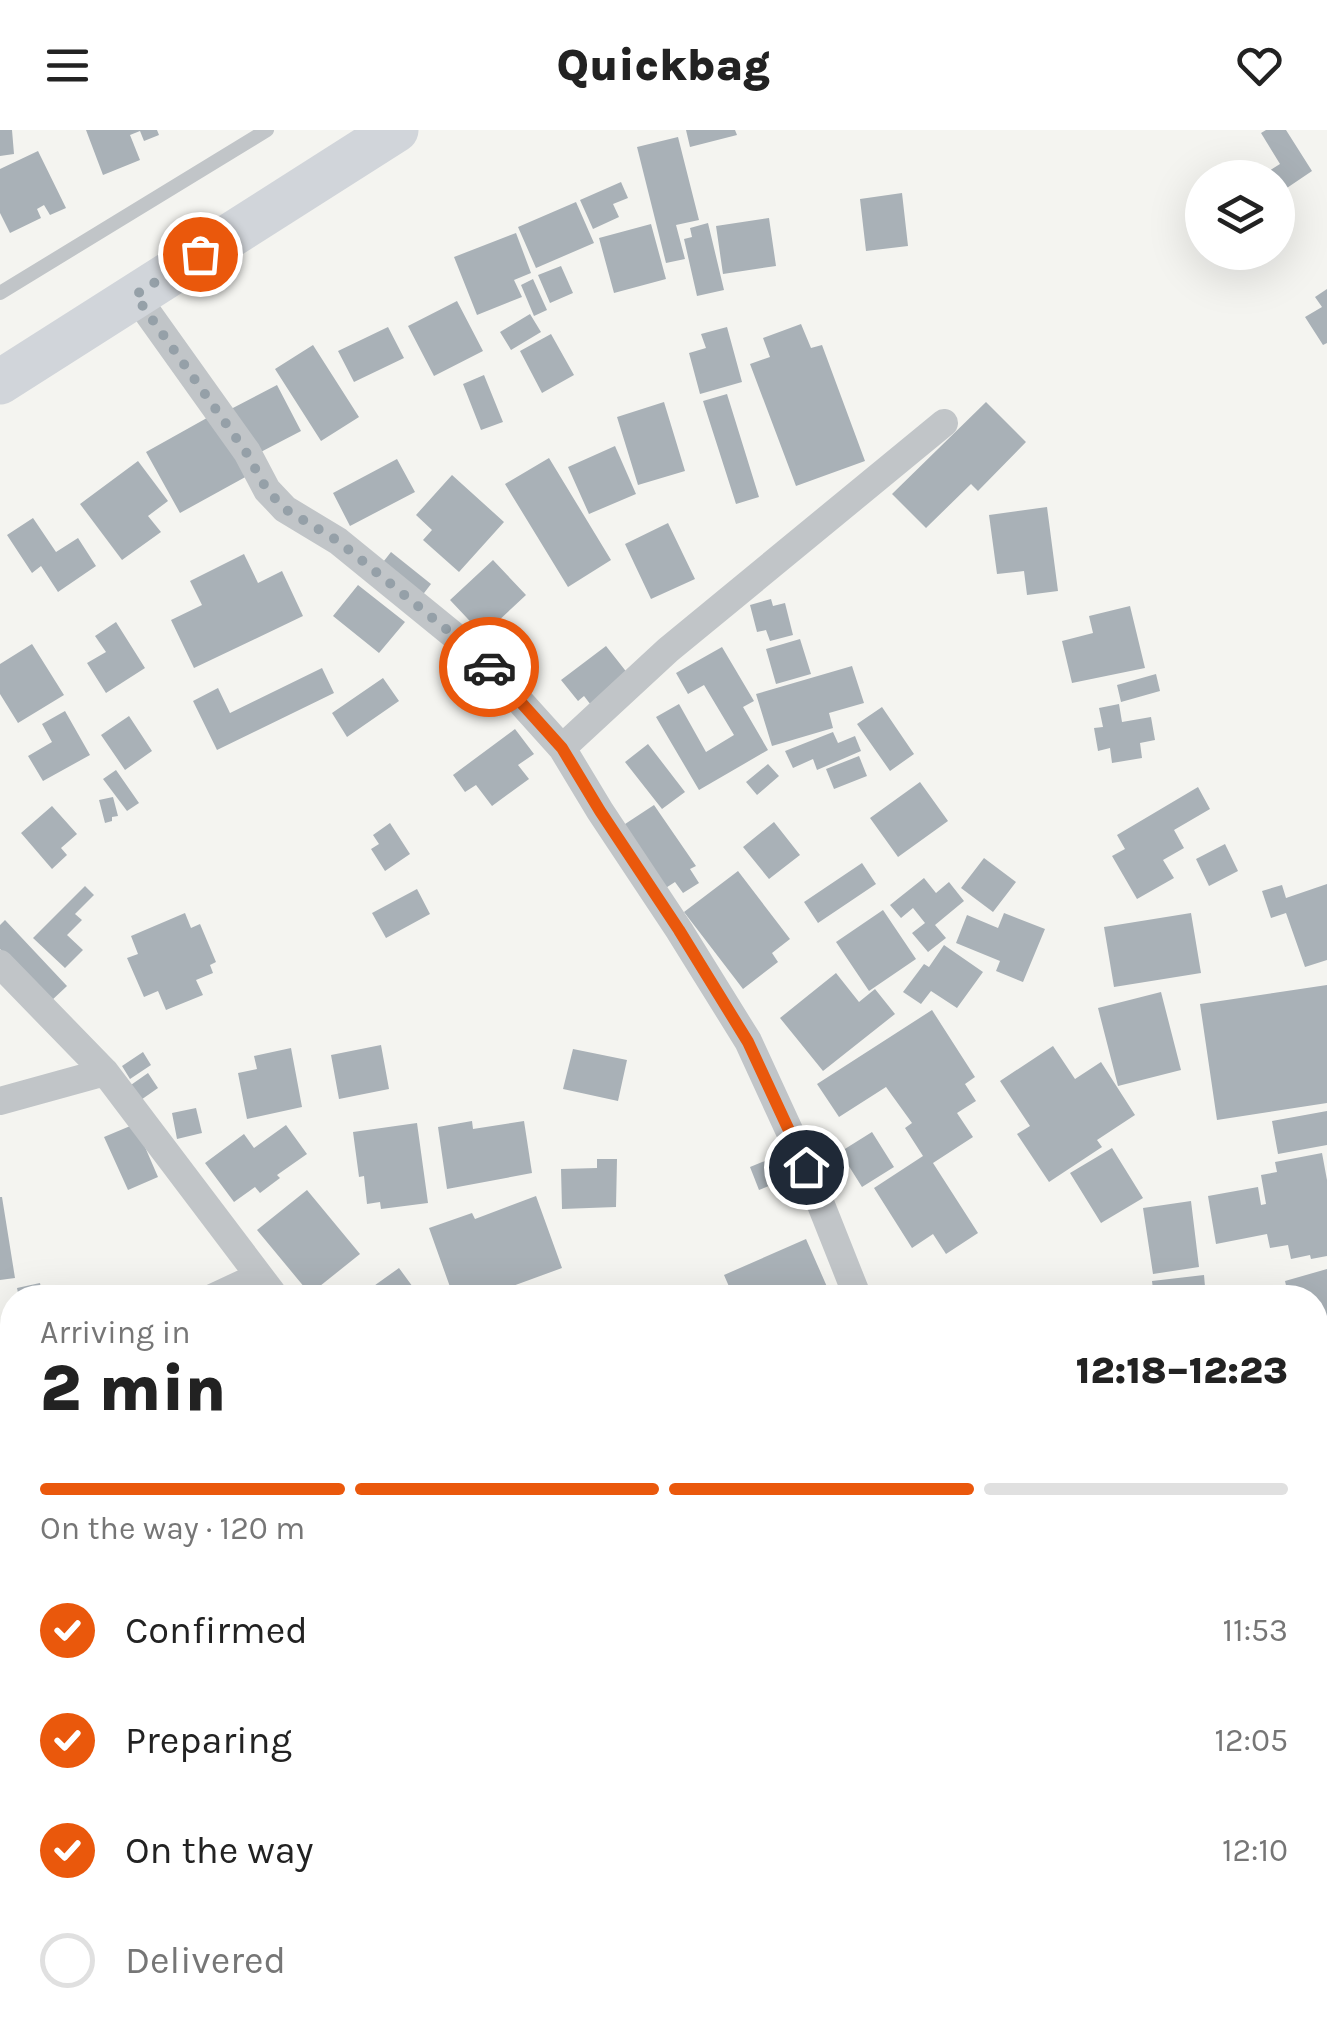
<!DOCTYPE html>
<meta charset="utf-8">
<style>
:root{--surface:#fff;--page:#f2f2f2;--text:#222;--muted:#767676;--line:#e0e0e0;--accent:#ea580c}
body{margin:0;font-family:Karla,sans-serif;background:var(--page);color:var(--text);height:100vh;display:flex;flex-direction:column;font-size:38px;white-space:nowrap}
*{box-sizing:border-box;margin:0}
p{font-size:32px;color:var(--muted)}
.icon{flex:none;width:55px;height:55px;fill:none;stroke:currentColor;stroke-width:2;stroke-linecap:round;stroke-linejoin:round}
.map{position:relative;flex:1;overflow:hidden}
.side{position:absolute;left:0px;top:1155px;width:1328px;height:752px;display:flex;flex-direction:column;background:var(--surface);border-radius:40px 40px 0 0;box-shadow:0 10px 40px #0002}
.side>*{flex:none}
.tools{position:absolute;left:1185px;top:30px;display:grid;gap:20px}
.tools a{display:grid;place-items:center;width:110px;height:110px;border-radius:50%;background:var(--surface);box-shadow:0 10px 40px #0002;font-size:50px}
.pin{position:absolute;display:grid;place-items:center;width:85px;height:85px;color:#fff;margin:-42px;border:5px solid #fff;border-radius:50%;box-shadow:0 2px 10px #0007}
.courier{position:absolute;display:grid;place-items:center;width:100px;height:100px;margin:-50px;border:8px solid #ea580c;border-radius:50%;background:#fff;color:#222;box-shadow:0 2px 12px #0007}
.head em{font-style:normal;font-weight:800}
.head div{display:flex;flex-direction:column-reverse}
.head{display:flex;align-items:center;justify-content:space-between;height:170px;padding:0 40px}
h1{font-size:65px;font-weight:800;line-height:75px}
.bar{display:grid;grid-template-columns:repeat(4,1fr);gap:15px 10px;align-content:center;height:120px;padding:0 40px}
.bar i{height:12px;border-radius:8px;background:var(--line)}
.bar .active{background:var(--accent)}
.bar p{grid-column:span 4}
ol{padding:0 40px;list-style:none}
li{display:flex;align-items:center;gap:30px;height:110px}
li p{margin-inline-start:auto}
li .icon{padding:10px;border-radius:50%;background:var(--accent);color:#fff;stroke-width:4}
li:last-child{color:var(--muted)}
li i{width:55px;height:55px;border:5px solid var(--line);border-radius:50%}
header{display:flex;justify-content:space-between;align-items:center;height:130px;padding:0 40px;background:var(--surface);font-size:45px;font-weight:800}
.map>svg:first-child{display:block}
.building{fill:#a9b1b7}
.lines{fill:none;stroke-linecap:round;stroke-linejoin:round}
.service{stroke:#c1c5c8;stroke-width:14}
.minor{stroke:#c1c5c8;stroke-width:28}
.trunk{stroke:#d1d5da;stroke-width:45}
.done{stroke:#95a0a8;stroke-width:10;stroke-dasharray:0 18}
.route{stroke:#ea580c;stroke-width:12}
</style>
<header><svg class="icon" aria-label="menu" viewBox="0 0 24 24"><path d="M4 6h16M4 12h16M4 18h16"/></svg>Quickbag<svg class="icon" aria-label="heart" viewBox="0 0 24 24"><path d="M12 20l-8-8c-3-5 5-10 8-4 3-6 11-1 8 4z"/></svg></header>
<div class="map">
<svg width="1327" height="1906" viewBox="0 0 1327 1906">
<rect width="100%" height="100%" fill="#f4f4f0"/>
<path class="building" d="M0,0H12L14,24L0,26Z
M86,0H157L159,5L144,11L140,1L130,5L140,30L103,45Z
M686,0H735L737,5L690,17Z
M1266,0H1286L1312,41L1278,64V48H1258L1280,34L1261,3Z
M678,7L699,90L676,95L685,129L666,133L637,17Z
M38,21L66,78L50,85L44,75L37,79L41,88L10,103L0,83V39Z
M621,52L628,68L613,74L619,87L593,99L580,70Z
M902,63L908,116L866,121L860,69Z
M576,72L594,113L536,138L518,97Z
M769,88L776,136L723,144L716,96Z
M708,93L724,160L697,166L684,109L692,107L690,98Z
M651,94L666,149L614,163L599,108Z
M516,103L531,143L514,150L522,167L477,185L454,127Z
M561,136L573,163L550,173L538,145Z
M533,149L547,180L534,186L521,155Z
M1327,159V213L1323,215L1305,187L1322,177L1315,167Z
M457,171L483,221L434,246L408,196Z
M530,184L541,202L511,220L500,202Z
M801,194L811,218L822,215L865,331L796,356L750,234L770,227L763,208Z
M388,197L404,228L354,252L338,221Z
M727,197L742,252L700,264L689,223L706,218L701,204Z
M551,204L574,245L542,263L520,221Z
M313,215L359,287L321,311L275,239Z
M484,245L503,292L481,300L463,254Z
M277,255L301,301L255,325L231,279Z
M727,264L759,367L736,374L703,271Z
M664,272L685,341L638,355L617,287Z
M986,272L1026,312L978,361L971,354L926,398L892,364Z
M214,284L249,345L180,383L146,322Z
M615,316L636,364L589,384L568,337Z
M549,328L611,430L568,457L505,354Z
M397,329L415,362L350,396L333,363Z
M138,331L168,371L148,386L161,402L122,430L80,374Z
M452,345L504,392L459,442L423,410L432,400L416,385Z
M1047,377L1058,461L1027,465L1024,441L997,444L989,385Z
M33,388L56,422L78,408L96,436L58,462L41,436L32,443L7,405Z
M668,393L695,449L651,469L625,414Z
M391,422L431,454L421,467L380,436Z
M244,424L258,453L282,441L303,486L194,538L171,490L202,475L190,451Z
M493,430L526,465L483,505L450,470Z
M358,455L405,492L379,523L333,486Z
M771,469L773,476L785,473L793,505L770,511L766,500L757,502L750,475Z
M1130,476L1145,538L1072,553L1062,511L1093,503L1089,486Z
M116,492L145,538L106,563L87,533L106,522L95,506Z
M800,509L811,544L776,554L766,519Z
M32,514L64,565L18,593L0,564V534Z
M606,516L632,549L594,579L584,566L578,571L561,550Z
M722,517L754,571L743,577L768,620L699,660L656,587L679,574L706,622L734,605L704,555L688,564L676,543Z
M852,536L864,573L829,583L833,598L772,616L756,564Z
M322,538L334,563L217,620L193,571L218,558L230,583Z
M1156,544L1160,561L1121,572L1117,555Z
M383,548L399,571L347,607L332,583Z
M1119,574L1122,592L1151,587L1155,610L1140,613L1142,628L1112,633L1110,618L1098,621L1094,598L1103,597L1099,578Z
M882,577L914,624L890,641L857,594Z
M65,581L90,625L43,651L28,626L52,612L42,594Z
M129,586L152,621L125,640L101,605Z
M515,599L534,624L518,635L529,649L492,676L476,655L465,662L453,645Z
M833,602L838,613L855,606L861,621L817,640L813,629L793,638L785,621Z
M648,614L685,662L662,679L625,632Z
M859,626L867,646L834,659L826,639Z
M768,634L779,646L757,665L746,652Z
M116,640L139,673L127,681L103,649Z
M920,652L948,691L898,727L870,688Z
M1198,657L1210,679L1174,700L1184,718L1163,730L1174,748L1137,769L1112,726L1125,719L1117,705Z
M113,667L118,686L112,687V691L105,693L99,670Z
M654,675L696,736L690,739L699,753L683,763L675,752L661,761L619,698Z
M52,676L77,704L61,718L67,725L52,739L21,703Z
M774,692L800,725L769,749L743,717Z
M390,693L410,724L385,741L371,719L379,714L373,705Z
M1225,714L1238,741L1209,756L1196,729Z
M984,728L1016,752L993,782L961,758Z
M862,733L876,754L818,793L804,772Z
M738,741L790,809L772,823L778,832L743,859L684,782Z
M924,748L936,763L949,752L964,771L935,795L946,808L928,822L912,803L925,793L913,778L901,788L890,775Z
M1327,754V830L1305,837L1286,783L1271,788L1262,761L1282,755L1286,768Z
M85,756L94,765L75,784L82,790L67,805L83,820L65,838L33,808Z
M417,759L430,784L386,808L372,783Z
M883,780L916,829L869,861L836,812Z
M185,783L191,798L200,794L216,832L210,835L213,843L196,850L203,865L166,880L158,861L144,867L127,828L138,824L131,806Z
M1004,783L1045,799L1023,852L996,841L1000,831L956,813L967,785L998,798Z
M1191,783L1201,843L1114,857L1104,797Z
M5,790L67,856L50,872L0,819V795Z
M944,815L983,842L957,878L931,861L921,874L903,862L924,834L929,837Z
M836,843L859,872L875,859L895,884L823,941L780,888Z
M1327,855V973L1217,990L1200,874Z
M1161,862L1181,940L1118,956L1098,878Z
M932,880L975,947L965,954L976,971L957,983L973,1007L933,1033L978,1103L946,1124L933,1104L912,1118L874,1058L923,1026L905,998L912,993L886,957L839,987L817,954Z
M381,915L389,959L339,969L331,925Z
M1053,916L1075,949L1101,932L1135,985L1097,1010L1102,1017L1049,1052L1017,1004L1030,996L1000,951Z
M291,918L302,977L247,989L238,943L257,939L254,926Z
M573,919L627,930L618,971L563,959Z
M143,922L151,935L130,949L122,936Z
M148,943L158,958L138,972L128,957Z
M196,978L202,1003L177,1009L172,983Z
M1327,981V1015L1278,1024L1272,991Z
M472,991L473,999L524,991L532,1043L447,1059L438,997Z
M417,993L428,1073L381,1079L380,1072L367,1074L364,1046L359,1047L353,1002Z
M135,994L158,1047L128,1060L104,1007Z
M286,995L307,1024L277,1045L280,1048L260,1063L255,1057L234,1072L205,1033L244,1004L254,1018Z
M872,1002L894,1037L862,1057L840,1022Z
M1112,1018L1143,1068L1101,1093L1070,1043Z
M787,1022L796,1045L759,1060L750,1037Z
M1322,1023L1327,1050V1126L1311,1129L1310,1125L1291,1129L1288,1115L1270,1118L1267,1104L1216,1114L1208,1066L1258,1057L1261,1075L1266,1074L1261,1045L1277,1042L1275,1032Z
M597,1029H617L616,1077L562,1079L561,1039L597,1038Z
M307,1060L360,1124L310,1164L257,1100Z
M536,1066L562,1138L488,1165L489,1168H454L429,1098L472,1083L475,1089Z
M0,1067H2L15,1148L0,1150Z
M1191,1071L1199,1137L1153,1144L1143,1078Z
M806,1109L828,1159L808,1168H734L724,1145Z
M399,1138L421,1168H357Z
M1327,1139V1199L1315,1203V1168H1289L1285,1151Z
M1204,1145L1206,1168H1154L1152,1151Z
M40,1153L43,1168H19L17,1158Z
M1315,1256L1327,1300V1309L1315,1312Z
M0,1264L12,1304V1376L0,1379Z
M1326,1309L1327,1356L1315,1361V1313Z
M1327,1404V1440L1315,1442V1406Z
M1327,1480V1514H1326L1318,1482Z
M2,1492L8,1521L12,1520V1583L0,1586Z
M1315,1560L1327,1586V1627L1315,1633Z
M12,1601V1651L0,1653V1603Z
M12,1666V1728H11L0,1685V1670Z
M1323,1720L1327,1729V1773L1315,1779V1724Z
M12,1864V1895L21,1897L0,1901V1867Z
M542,1895H648L661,1906H554Z
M795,1895H837L849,1906H785Z
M1300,1895H1314L1319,1906H1276Z"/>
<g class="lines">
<path class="service" d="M0,163L267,0"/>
<path class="minor" d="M135,165L247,322L267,360L285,379L338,411L478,525L562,618L600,681L679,800L748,911L806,1037L858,1168
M562,618L668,520L944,293
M0,834L105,942L276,1168
M0,971L105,942
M212,1168L259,1146
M1315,1373L1327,1369
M0,1600L12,1598
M1315,1793L1327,1786
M909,1895L919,1906
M1048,1906L1087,1895"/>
<path class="trunk" d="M0,252L396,0"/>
</g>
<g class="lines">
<path class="done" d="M200,124L135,165L246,322L267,360L285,379L338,411L478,525L489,537"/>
<path class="route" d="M489,537L562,618L600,681L679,800L748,912L806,1037"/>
</g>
</svg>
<div class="tools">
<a><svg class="icon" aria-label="layers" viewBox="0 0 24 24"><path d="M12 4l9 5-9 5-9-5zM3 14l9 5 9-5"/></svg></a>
</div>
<div class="pin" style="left:200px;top:124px;background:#ea580c"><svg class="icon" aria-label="bag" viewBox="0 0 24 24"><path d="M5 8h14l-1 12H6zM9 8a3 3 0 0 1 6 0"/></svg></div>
<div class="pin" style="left:806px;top:1037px;background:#1f2937"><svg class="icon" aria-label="home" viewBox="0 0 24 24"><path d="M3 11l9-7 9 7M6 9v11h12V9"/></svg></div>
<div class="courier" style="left:489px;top:537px"><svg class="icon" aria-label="car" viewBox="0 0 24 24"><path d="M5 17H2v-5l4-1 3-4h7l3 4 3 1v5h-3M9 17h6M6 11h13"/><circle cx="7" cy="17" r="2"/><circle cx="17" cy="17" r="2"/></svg></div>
<section class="side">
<div class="head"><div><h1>2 min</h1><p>Arriving in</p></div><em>12:18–12:23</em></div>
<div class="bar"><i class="active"></i><i class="active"></i><i class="active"></i><i></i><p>On the way · 120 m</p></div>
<ol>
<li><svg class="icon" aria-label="check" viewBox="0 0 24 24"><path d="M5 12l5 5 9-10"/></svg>Confirmed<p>11:53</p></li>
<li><svg class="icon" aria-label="check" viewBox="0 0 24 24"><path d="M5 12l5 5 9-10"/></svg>Preparing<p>12:05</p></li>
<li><svg class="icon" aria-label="check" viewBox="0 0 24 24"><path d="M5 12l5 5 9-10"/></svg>On the way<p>12:10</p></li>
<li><i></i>Delivered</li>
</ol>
</section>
</div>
